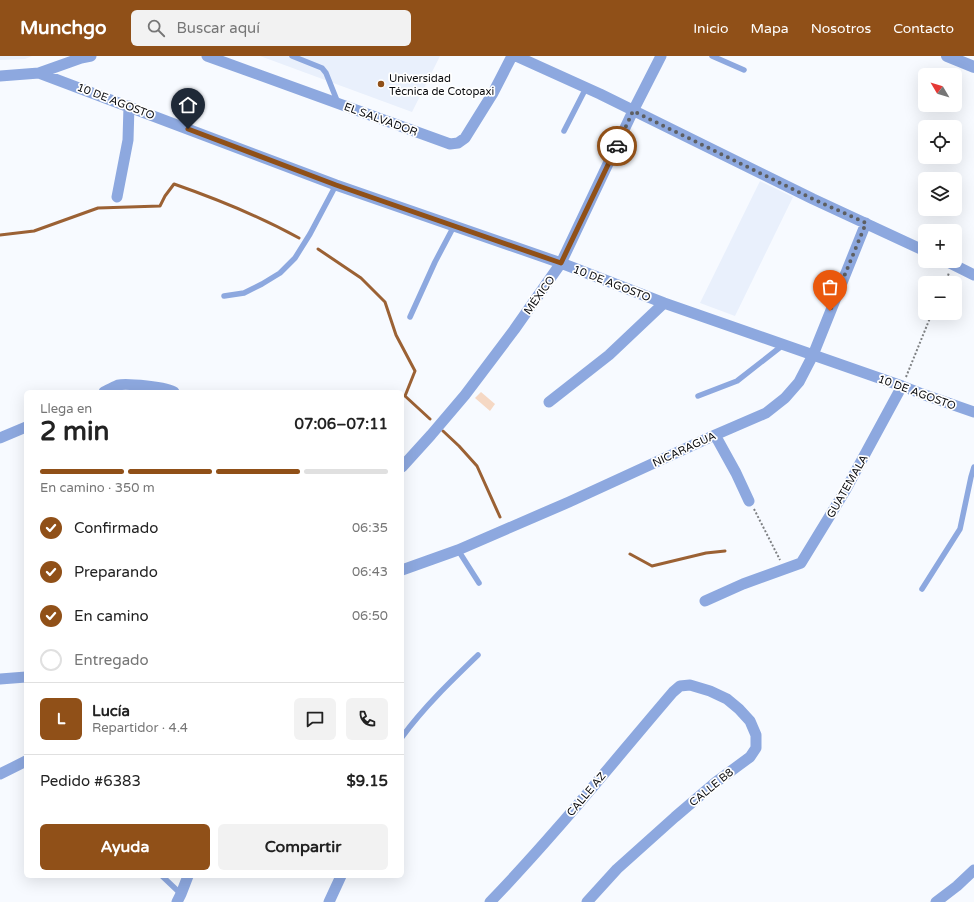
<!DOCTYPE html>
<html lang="es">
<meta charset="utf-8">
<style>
:root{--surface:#fff;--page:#f2f2f2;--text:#222;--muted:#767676;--line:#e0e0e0;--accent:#905018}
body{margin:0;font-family:"Varela Round",sans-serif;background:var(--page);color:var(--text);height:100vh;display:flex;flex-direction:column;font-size:15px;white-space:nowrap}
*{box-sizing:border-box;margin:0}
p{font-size:13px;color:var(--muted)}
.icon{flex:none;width:22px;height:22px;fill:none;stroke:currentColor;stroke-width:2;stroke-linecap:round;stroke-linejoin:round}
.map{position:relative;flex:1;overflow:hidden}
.panel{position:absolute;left:24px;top:334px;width:380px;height:488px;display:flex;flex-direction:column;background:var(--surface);border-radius:6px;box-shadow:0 4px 16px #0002}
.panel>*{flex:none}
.needle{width:26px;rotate:308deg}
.controls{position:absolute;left:918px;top:12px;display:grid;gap:8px}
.controls a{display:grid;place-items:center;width:44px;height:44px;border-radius:6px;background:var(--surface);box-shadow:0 4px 16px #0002;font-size:20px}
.pin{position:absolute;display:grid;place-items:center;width:34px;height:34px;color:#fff;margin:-41px -17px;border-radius:50% 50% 50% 0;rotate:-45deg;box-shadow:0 0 4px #0007}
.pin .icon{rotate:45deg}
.courier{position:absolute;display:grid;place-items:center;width:40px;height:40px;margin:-20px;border:3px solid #905018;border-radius:50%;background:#fff;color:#222;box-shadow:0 1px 5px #0007}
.overview em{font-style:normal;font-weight:800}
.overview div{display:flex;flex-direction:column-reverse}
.overview{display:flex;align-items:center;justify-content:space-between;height:68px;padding:0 16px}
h1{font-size:26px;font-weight:800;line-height:30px}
.bar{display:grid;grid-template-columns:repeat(4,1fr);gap:6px 4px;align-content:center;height:48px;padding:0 16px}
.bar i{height:5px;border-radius:3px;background:var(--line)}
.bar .selected{background:var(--accent)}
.bar p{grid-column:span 4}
.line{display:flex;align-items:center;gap:10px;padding:0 16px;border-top:1px solid var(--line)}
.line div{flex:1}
.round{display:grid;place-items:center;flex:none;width:42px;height:42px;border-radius:6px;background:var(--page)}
ol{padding:0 16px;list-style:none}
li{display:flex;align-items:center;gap:12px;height:44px}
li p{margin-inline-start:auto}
li .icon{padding:4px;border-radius:50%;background:var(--accent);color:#fff;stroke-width:4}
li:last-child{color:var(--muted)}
li i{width:22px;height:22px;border:2px solid var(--line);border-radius:50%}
.primary-button{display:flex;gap:8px;margin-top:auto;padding:8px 16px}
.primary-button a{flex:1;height:46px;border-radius:6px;background:var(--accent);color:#fff;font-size:16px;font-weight:800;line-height:46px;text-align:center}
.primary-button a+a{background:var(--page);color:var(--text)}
header{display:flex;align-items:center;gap:24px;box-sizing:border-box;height:56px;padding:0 20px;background:var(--accent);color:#fff}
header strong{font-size:19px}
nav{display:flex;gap:22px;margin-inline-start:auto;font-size:14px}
.search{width:280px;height:36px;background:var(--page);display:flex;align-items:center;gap:10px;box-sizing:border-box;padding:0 14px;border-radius:6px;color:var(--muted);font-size:15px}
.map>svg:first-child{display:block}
.built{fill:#e9f0fc}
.green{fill:#f5d8c4}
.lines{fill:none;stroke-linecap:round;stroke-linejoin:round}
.stream{stroke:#9b6134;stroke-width:3}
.path{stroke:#7e8083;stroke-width:2;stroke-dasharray:2 2;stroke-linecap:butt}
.service{stroke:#8da8df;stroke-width:5.5}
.minor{stroke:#8da8df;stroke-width:11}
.tertiary{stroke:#8da8df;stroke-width:12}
.done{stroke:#5d5f62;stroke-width:4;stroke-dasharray:0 7.2}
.route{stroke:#905018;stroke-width:5}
.poi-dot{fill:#905018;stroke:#fff;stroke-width:1.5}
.labels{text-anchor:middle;stroke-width:3.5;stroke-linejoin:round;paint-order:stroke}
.poi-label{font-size:11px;fill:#0a0b0e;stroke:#fff;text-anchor:start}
.street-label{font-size:11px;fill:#0a0b0e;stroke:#fff}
</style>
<header>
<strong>Munchgo</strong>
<div class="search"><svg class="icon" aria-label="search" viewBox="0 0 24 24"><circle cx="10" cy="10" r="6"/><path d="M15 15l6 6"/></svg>Buscar aquí</div>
<nav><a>Inicio</a><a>Mapa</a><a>Nosotros</a><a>Contacto</a></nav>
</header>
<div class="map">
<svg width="974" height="846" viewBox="0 0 974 846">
<rect width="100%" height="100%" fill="#f7faff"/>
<path class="built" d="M0,0H32L25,3L0,4Z
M260,0H440L412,56Z
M760,125L793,141L735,260L700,247Z"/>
<path class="green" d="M481,336L495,348L490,355L475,342Z"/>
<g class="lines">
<path class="stream" d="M0,179L34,175L98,152L160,150L165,140L174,128C217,143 259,160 299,182
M318,193L361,222L385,246L396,279L415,315L405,340L430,363
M443,375L459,390L477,410L500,461
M630,498L652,510L706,497L725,495"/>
<path class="path" d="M945,227L949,217
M906,321L932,257
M754,453L780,504"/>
<path class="service" d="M292,0L322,12L326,17L338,47
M712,0L744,14
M564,75L586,32
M224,240L244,237L262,228L280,217L295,202L310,178L336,129
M410,261L435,206L454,170
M698,340L737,325L783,289
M458,494L479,527
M922,533L960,473L971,421L974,411
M402,681C424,651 451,625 478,599
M162,820L181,838"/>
<path class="minor" d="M207,0L450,88L458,87L465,82L493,37L512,0
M516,0L600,38L813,143L925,195
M39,17L81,2L91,0
M0,20L39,17L336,129L561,207L664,247L902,330L925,339L974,356
M117,141L128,84L129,50
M946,205L974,219
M104,336C108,334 113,331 118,329C126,327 168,331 174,336
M549,346L609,299L664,247
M715,379L736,417L749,445
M0,382L26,371
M402,411L431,379L465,339L514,274L561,207L633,55L661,0
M402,514L458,494L569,446L715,379L766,357L785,342L799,326L813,299L866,167
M705,545L743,528L801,507L845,435L902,330
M0,623L26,621
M0,718L26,705
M177,846L181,838L188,820
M329,846L341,820
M490,846C555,779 613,706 673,636L680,630L690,629L710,635L727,643L739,653L750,665L756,679V692L750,701L716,726L675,761L617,813L587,846
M936,846L957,830L974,814"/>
<path class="tertiary" d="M947,0L974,11"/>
</g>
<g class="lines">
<path class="done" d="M617,90L633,55L813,143L866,167L830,255"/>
<path class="route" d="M188,73L336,129L561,207L617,90"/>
</g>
<circle class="poi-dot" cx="381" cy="28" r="4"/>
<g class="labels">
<g class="poi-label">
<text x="389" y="26">Universidad<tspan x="389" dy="13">Técnica de Cotopaxi</tspan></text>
</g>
<g class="street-label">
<text transform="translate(116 45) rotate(21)" y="4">10 DE AGOSTO</text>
<text transform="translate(381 63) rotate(20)" y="4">EL SALVADOR</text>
<text transform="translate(612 227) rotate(21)" y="4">10 DE AGOSTO</text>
<text transform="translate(539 239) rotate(-54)" y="4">MÉXICO</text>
<text transform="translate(917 336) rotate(20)" y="4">10 DE AGOSTO</text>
<text transform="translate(684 393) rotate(-25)" y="4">NICARAGUA</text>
<text transform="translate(847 430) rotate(-60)" y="4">GUATEMALA</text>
<text transform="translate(711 731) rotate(-39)" y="4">CALLE B8</text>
<text transform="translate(586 738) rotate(-50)" y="4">CALLE AZ</text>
</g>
</g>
</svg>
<div class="controls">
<a><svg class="needle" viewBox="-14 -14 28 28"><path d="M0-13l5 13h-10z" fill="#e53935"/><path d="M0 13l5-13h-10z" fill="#767676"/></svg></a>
<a><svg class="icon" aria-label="locate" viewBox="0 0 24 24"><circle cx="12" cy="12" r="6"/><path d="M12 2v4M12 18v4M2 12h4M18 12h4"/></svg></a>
<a><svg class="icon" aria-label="layers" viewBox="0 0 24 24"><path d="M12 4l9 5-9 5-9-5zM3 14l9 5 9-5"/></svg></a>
<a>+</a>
<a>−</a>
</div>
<div class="pin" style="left:830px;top:255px;background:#ea580c"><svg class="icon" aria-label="bag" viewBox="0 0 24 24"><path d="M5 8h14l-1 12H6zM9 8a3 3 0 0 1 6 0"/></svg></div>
<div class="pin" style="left:188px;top:73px;background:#1f2937"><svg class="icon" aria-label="home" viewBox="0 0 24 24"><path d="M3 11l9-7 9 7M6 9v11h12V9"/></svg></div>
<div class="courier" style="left:617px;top:90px"><svg class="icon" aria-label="car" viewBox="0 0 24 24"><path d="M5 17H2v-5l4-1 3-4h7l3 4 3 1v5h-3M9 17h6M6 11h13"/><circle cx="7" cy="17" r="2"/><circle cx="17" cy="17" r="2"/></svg></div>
<section class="panel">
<div class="overview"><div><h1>2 min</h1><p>Llega en</p></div><em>07:06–07:11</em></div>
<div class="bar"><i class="selected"></i><i class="selected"></i><i class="selected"></i><i></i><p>En camino · 350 m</p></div>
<ol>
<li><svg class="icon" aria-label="check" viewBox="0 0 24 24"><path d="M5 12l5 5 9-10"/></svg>Confirmado<p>06:35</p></li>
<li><svg class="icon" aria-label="check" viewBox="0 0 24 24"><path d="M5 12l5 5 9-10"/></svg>Preparando<p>06:43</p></li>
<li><svg class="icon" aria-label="check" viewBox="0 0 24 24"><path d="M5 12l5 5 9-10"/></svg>En camino<p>06:50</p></li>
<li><i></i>Entregado</li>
</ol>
<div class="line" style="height:72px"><b class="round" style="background:var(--accent);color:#fff">L</b><div><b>Lucía</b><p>Repartidor · 4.4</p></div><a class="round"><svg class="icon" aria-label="chat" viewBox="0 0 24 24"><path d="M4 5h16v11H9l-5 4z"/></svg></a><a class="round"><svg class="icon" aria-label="phone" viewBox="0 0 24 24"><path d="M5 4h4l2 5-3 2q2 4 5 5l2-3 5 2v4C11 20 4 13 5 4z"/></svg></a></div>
<div class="line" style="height:52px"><div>Pedido #6383</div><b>$9.15</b></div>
<div class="primary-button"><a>Ayuda</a><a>Compartir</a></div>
</section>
</div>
